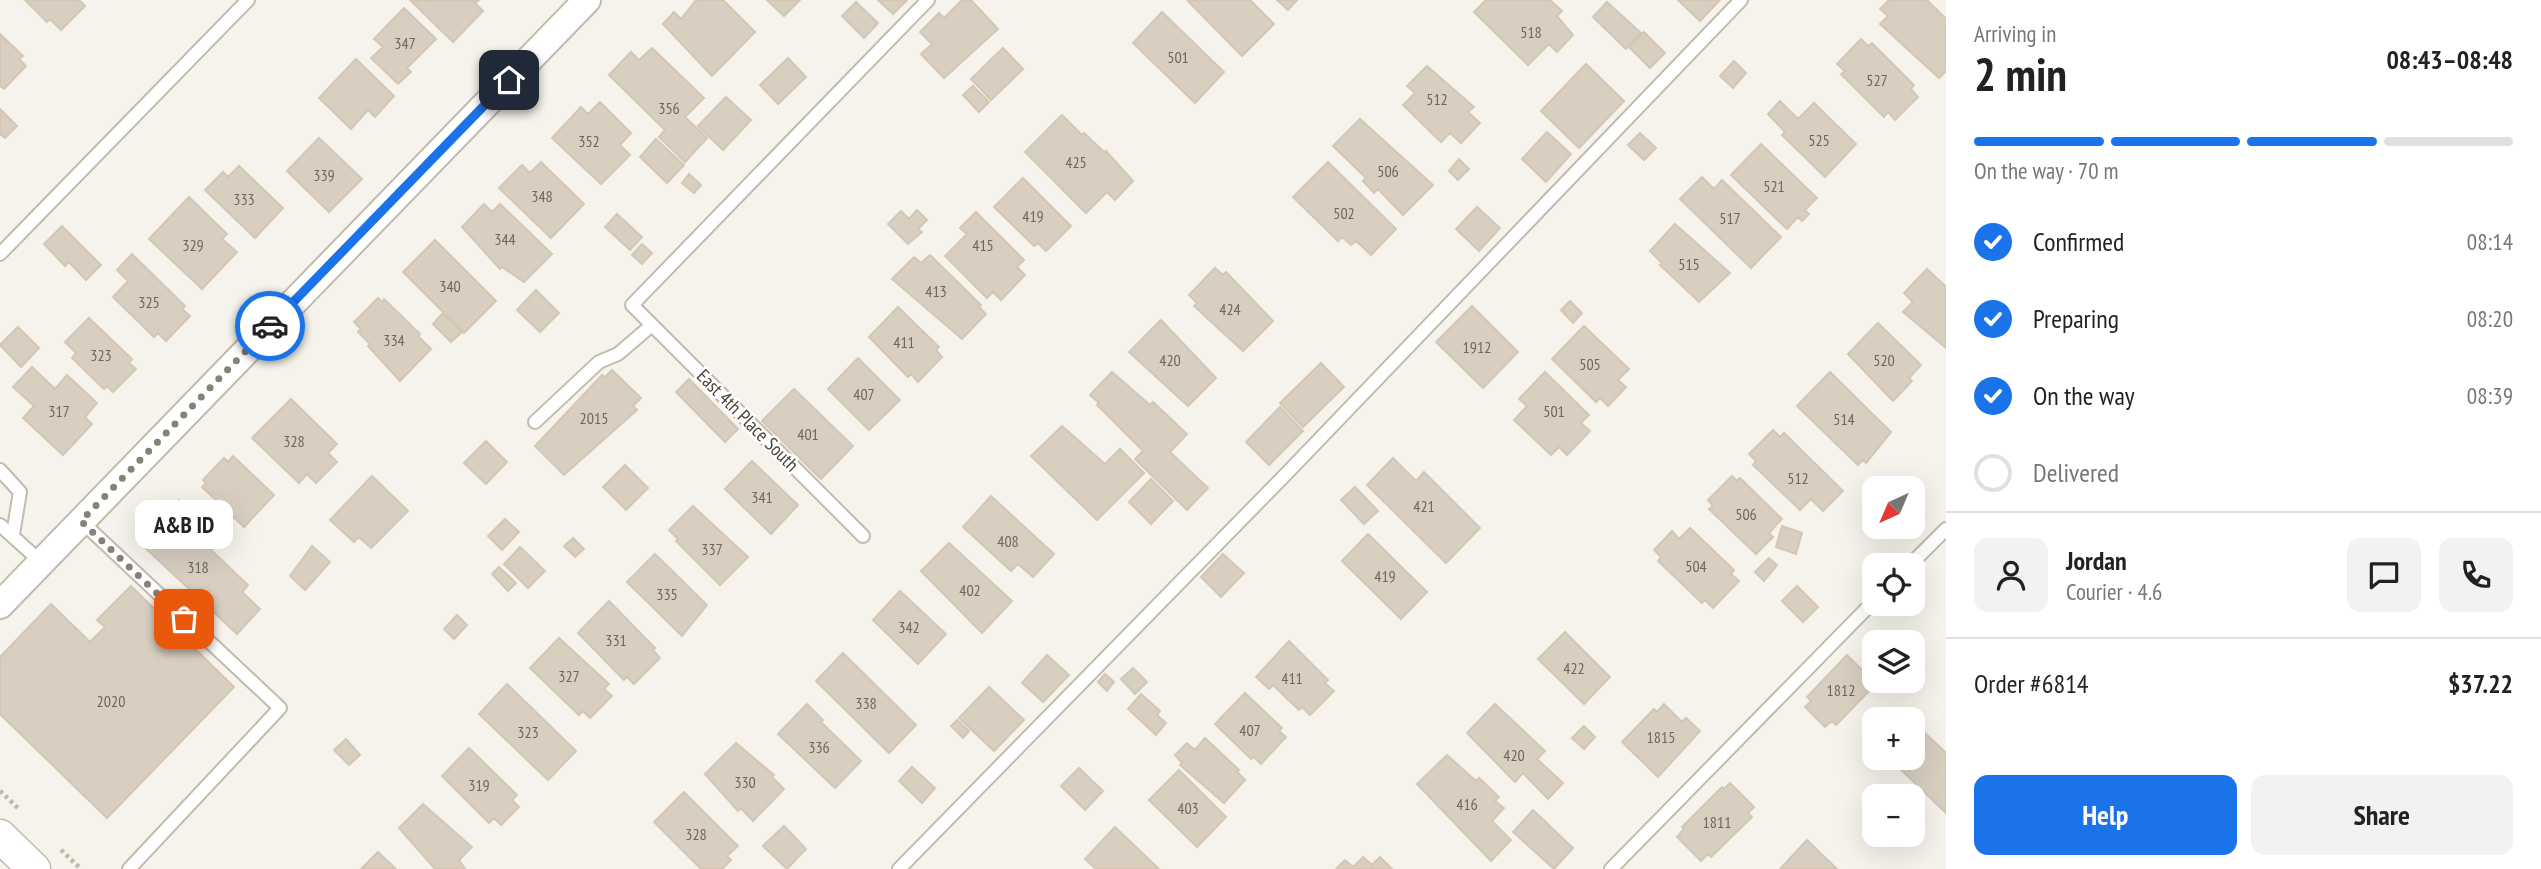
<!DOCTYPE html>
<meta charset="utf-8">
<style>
:root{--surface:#fff;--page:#f2f2f2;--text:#222;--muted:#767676;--line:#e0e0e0;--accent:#1a73e8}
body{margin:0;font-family:"PT Sans Narrow",sans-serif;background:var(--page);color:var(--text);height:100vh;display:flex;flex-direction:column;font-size:26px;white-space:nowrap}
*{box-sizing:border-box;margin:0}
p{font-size:23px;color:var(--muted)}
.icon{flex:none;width:38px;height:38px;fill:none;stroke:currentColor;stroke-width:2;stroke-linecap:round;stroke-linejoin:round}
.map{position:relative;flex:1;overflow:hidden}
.panel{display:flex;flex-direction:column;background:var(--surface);width:595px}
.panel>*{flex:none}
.needle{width:46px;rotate:224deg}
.controls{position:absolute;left:1862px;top:476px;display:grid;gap:14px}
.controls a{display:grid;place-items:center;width:63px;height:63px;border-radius:14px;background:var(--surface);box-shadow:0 7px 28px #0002;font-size:35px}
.pin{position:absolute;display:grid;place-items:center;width:60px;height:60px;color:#fff;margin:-30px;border-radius:14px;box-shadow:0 4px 10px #0006}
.courier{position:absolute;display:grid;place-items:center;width:70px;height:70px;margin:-35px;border:5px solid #1a73e8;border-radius:50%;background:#fff;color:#222;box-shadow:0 2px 9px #0007}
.bubble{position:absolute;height:49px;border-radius:14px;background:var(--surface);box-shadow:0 7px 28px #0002;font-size:23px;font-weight:700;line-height:49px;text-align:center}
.summary em{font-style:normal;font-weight:700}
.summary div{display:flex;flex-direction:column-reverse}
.summary{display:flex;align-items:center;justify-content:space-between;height:119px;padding:0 28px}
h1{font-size:46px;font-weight:700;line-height:52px}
.bar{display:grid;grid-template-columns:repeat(4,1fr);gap:10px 7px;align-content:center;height:84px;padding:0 28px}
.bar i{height:9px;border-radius:5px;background:var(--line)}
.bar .active{background:var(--accent)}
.bar p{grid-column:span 4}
.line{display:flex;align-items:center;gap:18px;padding:0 28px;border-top:2px solid var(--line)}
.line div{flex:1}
.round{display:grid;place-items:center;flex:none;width:74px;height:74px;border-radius:14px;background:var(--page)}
ol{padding:0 28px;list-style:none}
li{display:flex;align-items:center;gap:21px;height:77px}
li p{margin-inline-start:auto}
li .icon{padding:7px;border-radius:50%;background:var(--accent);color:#fff;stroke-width:4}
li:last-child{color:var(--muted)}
li i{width:38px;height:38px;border:4px solid var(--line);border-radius:50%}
.primary-button{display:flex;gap:14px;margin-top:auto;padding:14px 28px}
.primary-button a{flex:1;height:80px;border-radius:14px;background:var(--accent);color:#fff;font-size:28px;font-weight:700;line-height:80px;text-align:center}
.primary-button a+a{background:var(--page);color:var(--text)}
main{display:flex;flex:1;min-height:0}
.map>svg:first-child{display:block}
.building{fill:#d8cfc1;stroke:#d3c7b4;stroke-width:2}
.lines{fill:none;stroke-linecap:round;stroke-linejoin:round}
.service-casing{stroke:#c2bbae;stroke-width:16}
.minor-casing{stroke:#c2bbae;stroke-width:30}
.tertiary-casing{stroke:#c2bbae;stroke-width:35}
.path{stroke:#c4b79f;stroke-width:4.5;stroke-dasharray:3.5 3.5;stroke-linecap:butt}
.service{stroke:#fff;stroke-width:12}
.minor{stroke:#fff;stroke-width:26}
.tertiary{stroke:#fff;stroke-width:32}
.done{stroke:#878178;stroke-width:7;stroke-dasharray:0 12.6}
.route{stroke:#1a73e8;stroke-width:9}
.labels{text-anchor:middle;stroke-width:5;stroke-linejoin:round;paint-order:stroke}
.number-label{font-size:16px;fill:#6e675b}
.street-label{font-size:19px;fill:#4b4439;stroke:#fff}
</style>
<main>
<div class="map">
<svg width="1946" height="869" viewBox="0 0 1946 869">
<rect width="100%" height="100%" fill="#f6f3ec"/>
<path class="building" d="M25,0H79L85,6L61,30L50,19L47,22Z
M479,0L475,3L483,11L453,42L411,1Z
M696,0H723L755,32L712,76L663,24L674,12L681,19Z
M767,0H800L784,16Z
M878,0H907L893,14Z
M962,0H971L998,29L944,78L921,54L932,44L920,32L939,13L944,18Z
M1187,0H1250L1274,24L1242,56Z
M1277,0H1297L1288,10Z
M1486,0H1550L1562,11L1557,16L1573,35L1557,52L1549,44L1528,65L1474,12Z
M1678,0H1720L1700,21Z
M1889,0H1927L1946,19V71L1939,78L1880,24L1888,16L1880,9Z
M856,2L878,23L864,38L842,16Z
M1607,2L1641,33L1626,49L1593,17Z
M404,8L436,39L407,68L411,72L398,84L371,58L383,47L374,39Z
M1162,12L1224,72L1195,103L1133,43Z
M1644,32L1665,53L1650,68L1629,47Z
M0,34L23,56L19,59L26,66L4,89L0,86Z
M1861,39L1868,46L1872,43L1914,85L1911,89L1918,97L1895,120L1888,112L1884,117L1841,74L1845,71L1837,64Z
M652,48L704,98L685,117L707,138L685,162L659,137L665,130L609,75L631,52L639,60Z
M1003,48L1023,69L991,100L971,79Z
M788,58L806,77L778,104L760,85Z
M356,59L394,96L375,117L368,110L351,129L319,98Z
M1734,61L1746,73L1733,88L1720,76Z
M1586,64L1624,101L1579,148L1541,111Z
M1427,66L1474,107L1468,112L1480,123L1461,143L1450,133L1441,142L1403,105L1415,93L1407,86Z
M973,86L989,102L979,112L963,95Z
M726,97L751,120L723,150L698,126Z
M1780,101L1798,119L1814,103L1856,144L1825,177L1782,135L1785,132L1768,114Z
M600,102L631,133L620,145L630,155L601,184L552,138L581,107L588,114Z
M0,109L17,126L5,138L0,134Z
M1062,115L1082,135L1084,133L1104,152L1106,151L1133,181L1115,200L1107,192L1086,213L1025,152Z
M1360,119L1433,185L1403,215L1378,189L1374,193L1363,181L1366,178L1333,146Z
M1547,132L1571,154L1546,182L1522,159Z
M1640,133L1656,148L1644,160L1628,145Z
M319,138L362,179L329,212L287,171Z
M656,139L684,165L667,183L640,157Z
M1761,144L1817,198L1805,210L1809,214L1802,221L1798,217L1787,229L1731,175Z
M1459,159L1469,169L1458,180L1449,171Z
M541,162L584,204L551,238L499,188L522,165L530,173Z
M1328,162L1396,229L1371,255L1356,241L1351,245L1342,237L1338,241L1293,197Z
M239,166L283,208L255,238L205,190L223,172L228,177Z
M689,174L701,185L694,193L682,183Z
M1702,177L1714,189L1722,180L1781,237L1751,268L1680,199Z
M1023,178L1071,226L1046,251L1038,243L1034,246L994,207Z
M189,197L227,234L222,239L237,252L202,289L149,239Z
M484,204L492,212L500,204L552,254L524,282L502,267L500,269L462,227Z
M1477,207L1500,228L1479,251L1456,229Z
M917,210L927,220L918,229L922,232L908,244L888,224L901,211L909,219Z
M976,212L1024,260L1017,267L1025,275L1001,300L993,292L987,298L945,256L967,234L960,228Z
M617,214L642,237L630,250L605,227Z
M1675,224L1730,273L1699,302L1660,265L1662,263L1650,251Z
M62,226L101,265L86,280L69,262L65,266L44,244Z
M435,240L496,301L464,333L403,272Z
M642,244L652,253L642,264L632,255Z
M132,254L185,306L182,309L190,316L166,341L158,333L154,337L113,297L128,281L117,270Z
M930,255L981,305L979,307L986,314L962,339L892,279L914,257L921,263Z
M1215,268L1223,275L1226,272L1273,321L1243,351L1194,306L1197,303L1189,295Z
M1927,269L1946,287V348L1903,312L1913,302L1904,293Z
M536,290L559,313L540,332L517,310Z
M378,298L382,302L384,299L420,334L418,336L431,349L400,381L368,346L370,344L358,332L361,329L354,322Z
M1570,301L1582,313L1573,323L1561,310Z
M1472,306L1518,352L1483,388L1436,342Z
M898,307L939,347L936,350L942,357L918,382L911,374L908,377L869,337Z
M443,313L462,332L451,342L433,324Z
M89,318L132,359L129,363L136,369L113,392L107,386L104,389L72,358L76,353L65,342Z
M1161,320L1216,378L1188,406L1129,352Z
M1878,323L1921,365L1909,378L1912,381L1893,401L1848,354Z
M1584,326L1629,369L1618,380L1626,387L1608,406L1600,398L1596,402L1552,359Z
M18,327L39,348L21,367L0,345Z
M858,358L900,400L869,430L828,389Z
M1321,363L1344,387L1303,427L1280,403Z
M32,367L55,389L67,375L97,403L85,417L92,424L63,455L23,418L34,406L13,387Z
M612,370L641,398L633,406L637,410L564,475L535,446L602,375L605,377Z
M1112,372L1150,405L1153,402L1187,434L1170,452L1208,488L1187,510L1135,459L1143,451L1097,405L1099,403L1090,395Z
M1545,372L1589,415L1581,423L1590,431L1567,455L1559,447L1551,455L1514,420L1527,406L1519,399Z
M1830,372L1891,432L1866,463L1863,460L1858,465L1797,406Z
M689,379L738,429L725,442L676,392Z
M794,389L853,446L821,479L762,421Z
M291,399L337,444L328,453L337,462L316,483L307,474L299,483L252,438Z
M1280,407L1303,431L1269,465L1246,442Z
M1062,426L1105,464L1120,449L1144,473L1097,520L1031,456Z
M1773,430L1780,437L1784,433L1843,491L1823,511L1811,499L1800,510L1753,465L1756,461L1749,454Z
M486,441L507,462L486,484L464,463Z
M233,456L274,495L244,527L202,487L206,483L203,480L224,458L228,462Z
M1393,458L1416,481L1424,472L1480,528L1446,563L1367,485Z
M752,461L798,505L771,534L725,489Z
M625,465L648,488L626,510L603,487Z
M372,476L408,511L371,548L359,537L354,542L330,520Z
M1732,476L1737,481L1740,478L1782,519L1769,533L1773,537L1756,554L1709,509L1713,506L1708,500Z
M1151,479L1173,501L1151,524L1129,502Z
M1355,487L1378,511L1364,524L1341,500Z
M991,496L1054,554L1033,577L1018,564L1011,571L963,527Z
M179,500L221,538L211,550L248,585L242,592L260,609L237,634L139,542Z
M693,506L748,557L720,585L676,541L678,539L669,530Z
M505,519L519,532L502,550L488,536Z
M1782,526L1802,533L1796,554L1776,547Z
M1690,528L1734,570L1731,574L1739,581L1713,608L1705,600L1702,603L1658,561L1661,557L1654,550L1672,531L1679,539Z
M1368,534L1427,592L1401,619L1342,561Z
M573,538L584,549L575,557L564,546Z
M949,543L1012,601L982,633L921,571Z
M312,546L330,562L305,590L290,576Z
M520,547L545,571L528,588L504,564Z
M655,554L707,605L682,636L627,582Z
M1223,554L1244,573L1221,597L1201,577Z
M1769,558L1777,565L1764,581L1755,572Z
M499,567L516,583L508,591L492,574Z
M131,586L234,687L107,818L0,714V657L51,604L90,642L105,627L97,620Z
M1797,586L1818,607L1803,622L1782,601Z
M900,591L946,634L918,664L873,620Z
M609,601L655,648L653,650L660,658L634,684L627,677L624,680L578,633Z
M457,615L467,625L454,639L444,629Z
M1565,632L1610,677L1584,704L1538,659Z
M559,638L609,684L604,689L612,696L590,718L583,711L579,715L530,668Z
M1289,641L1328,680L1325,683L1334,691L1310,715L1302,707L1299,710L1273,685L1269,689L1256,677Z
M843,653L916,725L889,753L816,681Z
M1047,655L1069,675L1043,702L1022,683Z
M1847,655L1876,684L1836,725L1832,721L1825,727L1805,707L1811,701L1807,697Z
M1133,668L1147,682L1135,694L1121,679Z
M1105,674L1114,682L1107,691L1098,682Z
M507,684L576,751L548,780L479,714Z
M989,687L1024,720L994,751L959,718Z
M1245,693L1282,728L1279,731L1286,737L1261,764L1254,757L1251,759L1215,724Z
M1141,694L1160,711L1157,715L1166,723L1156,735L1128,709Z
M807,704L823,720L821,722L861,761L835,788L778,734Z
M1495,704L1545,751L1537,759L1563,783L1548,799L1523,773L1515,782L1467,733Z
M1664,704L1682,722L1686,718L1700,731L1658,777L1622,742L1654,709L1657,712Z
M957,720L969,731L963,738L951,726Z
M1584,726L1595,737L1584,749L1572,738Z
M1925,733L1946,753V813L1895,764L1901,758H1913V745Z
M1205,738L1239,770L1237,772L1245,780L1224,803L1180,765L1182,763L1175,755L1187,743L1195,750Z
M346,739L360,755L349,765L334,750Z
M736,743L774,775L772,777L784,789L753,821L741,808L738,811L705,774Z
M469,748L517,795L512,800L519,807L501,825L494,818L489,823L442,776Z
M1447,755L1476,781L1479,778L1499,797L1495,801L1504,808L1492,821L1511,840L1491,861L1417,784Z
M912,767L935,788L922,803L899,781Z
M1079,768L1103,791L1085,810L1061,786Z
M1179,770L1226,817L1197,847L1149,800Z
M1730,783L1754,807L1748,813L1752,817L1711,857L1708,854L1701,861L1677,837L1684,829L1682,827L1722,787L1724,789Z
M684,792L738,846L727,856L731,860L722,869H701L654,822Z
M423,804L472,847L459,860L465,869H435L399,828Z
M1533,810L1573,848L1554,869L1513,832Z
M784,826L806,849L787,869L763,846Z
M1115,827L1159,869H1096L1085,859Z
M1807,840L1837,869H1780Z
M378,852L396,869H361Z
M1363,857L1372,865L1380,857L1392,869H1336L1345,860L1353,867Z"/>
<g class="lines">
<g class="service-casing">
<path id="service" d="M0,254L248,0
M535,422L599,362L618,354L652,325
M0,470L20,492L13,534
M81,521L280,708L129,869
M0,525L41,562
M863,536L632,305L928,0
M1910,565L1946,529
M899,869L1288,472L1741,0
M1611,869L1874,601"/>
</g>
<g class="minor-casing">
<path id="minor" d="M0,605L587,0"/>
</g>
<g class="tertiary-casing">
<path id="tertiary" d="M0,836L34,869"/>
</g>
<path class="path" d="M0,791L20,810
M61,850L81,869"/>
<use href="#service" class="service"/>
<use href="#minor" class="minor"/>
<use href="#tertiary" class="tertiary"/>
</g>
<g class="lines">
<path class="done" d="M184,619L81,521L270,326"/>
<path class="route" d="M270,326L509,80"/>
</g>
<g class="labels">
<g class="number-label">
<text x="1531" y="38">518</text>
<text x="405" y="49">347</text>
<text x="1178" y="63">501</text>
<text x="1877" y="86">527</text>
<text x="1437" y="105">512</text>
<text x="669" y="114">356</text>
<text x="1819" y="146">525</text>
<text x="589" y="147">352</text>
<text x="1076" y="168">425</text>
<text x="1388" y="177">506</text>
<text x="324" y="181">339</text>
<text x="1774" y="192">521</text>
<text x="542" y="202">348</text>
<text x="244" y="205">333</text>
<text x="1344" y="219">502</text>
<text x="1033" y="222">419</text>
<text x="1730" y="224">517</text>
<text x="505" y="245">344</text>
<text x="193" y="251">329</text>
<text x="983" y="251">415</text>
<text x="1689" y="270">515</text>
<text x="450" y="292">340</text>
<text x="936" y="297">413</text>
<text x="149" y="308">325</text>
<text x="1230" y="315">424</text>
<text x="394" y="346">334</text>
<text x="904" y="348">411</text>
<text x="1477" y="353">1912</text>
<text x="101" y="361">323</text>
<text x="1170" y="366">420</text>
<text x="1884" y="366">520</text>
<text x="1590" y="370">505</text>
<text x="864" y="400">407</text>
<text x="59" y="417">317</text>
<text x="1554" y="417">501</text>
<text x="594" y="424">2015</text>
<text x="1844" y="425">514</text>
<text x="808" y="440">401</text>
<text x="294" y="447">328</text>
<text x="1798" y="484">512</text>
<text x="762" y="503">341</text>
<text x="1424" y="512">421</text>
<text x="1746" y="520">506</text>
<text x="1008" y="547">408</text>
<text x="712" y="555">337</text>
<text x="1696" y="572">504</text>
<text x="198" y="573">318</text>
<text x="1385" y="582">419</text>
<text x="970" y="596">402</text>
<text x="667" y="600">335</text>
<text x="909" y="633">342</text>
<text x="616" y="646">331</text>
<text x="1574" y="674">422</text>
<text x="569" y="682">327</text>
<text x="1292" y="684">411</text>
<text x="1841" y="696">1812</text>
<text x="111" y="707">2020</text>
<text x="866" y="709">338</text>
<text x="1250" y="736">407</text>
<text x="528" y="738">323</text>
<text x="1661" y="743">1815</text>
<text x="819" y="753">336</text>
<text x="1514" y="761">420</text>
<text x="745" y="788">330</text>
<text x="479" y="791">319</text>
<text x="1467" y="810">416</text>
<text x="1188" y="814">403</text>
<text x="1717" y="828">1811</text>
<text x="696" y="840">328</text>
</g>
<g class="street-label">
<text transform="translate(748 420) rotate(45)" y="7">East 4th Place South</text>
</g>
</g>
</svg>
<div class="controls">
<a><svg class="needle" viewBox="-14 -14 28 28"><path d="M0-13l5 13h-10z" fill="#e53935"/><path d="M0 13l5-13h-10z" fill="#767676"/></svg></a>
<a><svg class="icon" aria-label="locate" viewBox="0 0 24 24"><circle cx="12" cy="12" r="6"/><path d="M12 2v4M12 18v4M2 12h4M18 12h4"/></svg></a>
<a><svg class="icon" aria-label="layers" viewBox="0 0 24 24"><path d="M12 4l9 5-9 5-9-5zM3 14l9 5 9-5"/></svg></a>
<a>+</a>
<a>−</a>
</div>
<div class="pin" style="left:184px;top:619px;background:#ea580c"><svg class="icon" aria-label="bag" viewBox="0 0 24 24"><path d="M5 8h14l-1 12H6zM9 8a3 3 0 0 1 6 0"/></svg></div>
<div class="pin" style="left:509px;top:80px;background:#1f2937"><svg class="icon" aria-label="home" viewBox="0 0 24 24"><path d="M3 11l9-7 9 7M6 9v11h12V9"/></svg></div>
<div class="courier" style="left:270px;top:326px"><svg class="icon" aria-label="car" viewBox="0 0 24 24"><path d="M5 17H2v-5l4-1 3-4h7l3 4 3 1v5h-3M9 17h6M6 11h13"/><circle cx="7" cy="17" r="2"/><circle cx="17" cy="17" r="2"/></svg></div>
<div class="bubble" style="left:135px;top:500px;width:98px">A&amp;B ID</div>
</div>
<section class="panel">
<div class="summary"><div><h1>2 min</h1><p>Arriving in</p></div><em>08:43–08:48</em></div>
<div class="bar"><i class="active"></i><i class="active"></i><i class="active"></i><i></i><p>On the way · 70 m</p></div>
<ol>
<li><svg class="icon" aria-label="check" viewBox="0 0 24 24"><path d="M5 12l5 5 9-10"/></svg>Confirmed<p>08:14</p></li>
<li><svg class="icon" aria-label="check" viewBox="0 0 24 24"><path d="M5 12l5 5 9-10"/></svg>Preparing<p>08:20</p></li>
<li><svg class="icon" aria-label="check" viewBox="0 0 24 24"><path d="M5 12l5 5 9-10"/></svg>On the way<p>08:39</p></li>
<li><i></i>Delivered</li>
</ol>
<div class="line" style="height:126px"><a class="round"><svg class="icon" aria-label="person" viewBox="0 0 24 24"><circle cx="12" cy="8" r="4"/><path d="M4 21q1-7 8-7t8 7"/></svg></a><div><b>Jordan</b><p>Courier · 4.6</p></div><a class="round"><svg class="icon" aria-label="chat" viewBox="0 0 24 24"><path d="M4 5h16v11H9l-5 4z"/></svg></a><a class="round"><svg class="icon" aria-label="phone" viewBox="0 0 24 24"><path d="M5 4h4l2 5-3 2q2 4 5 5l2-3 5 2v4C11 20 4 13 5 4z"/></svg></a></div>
<div class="line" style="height:91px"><div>Order #6814</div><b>$37.22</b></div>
<div class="primary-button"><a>Help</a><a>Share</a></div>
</section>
</main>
